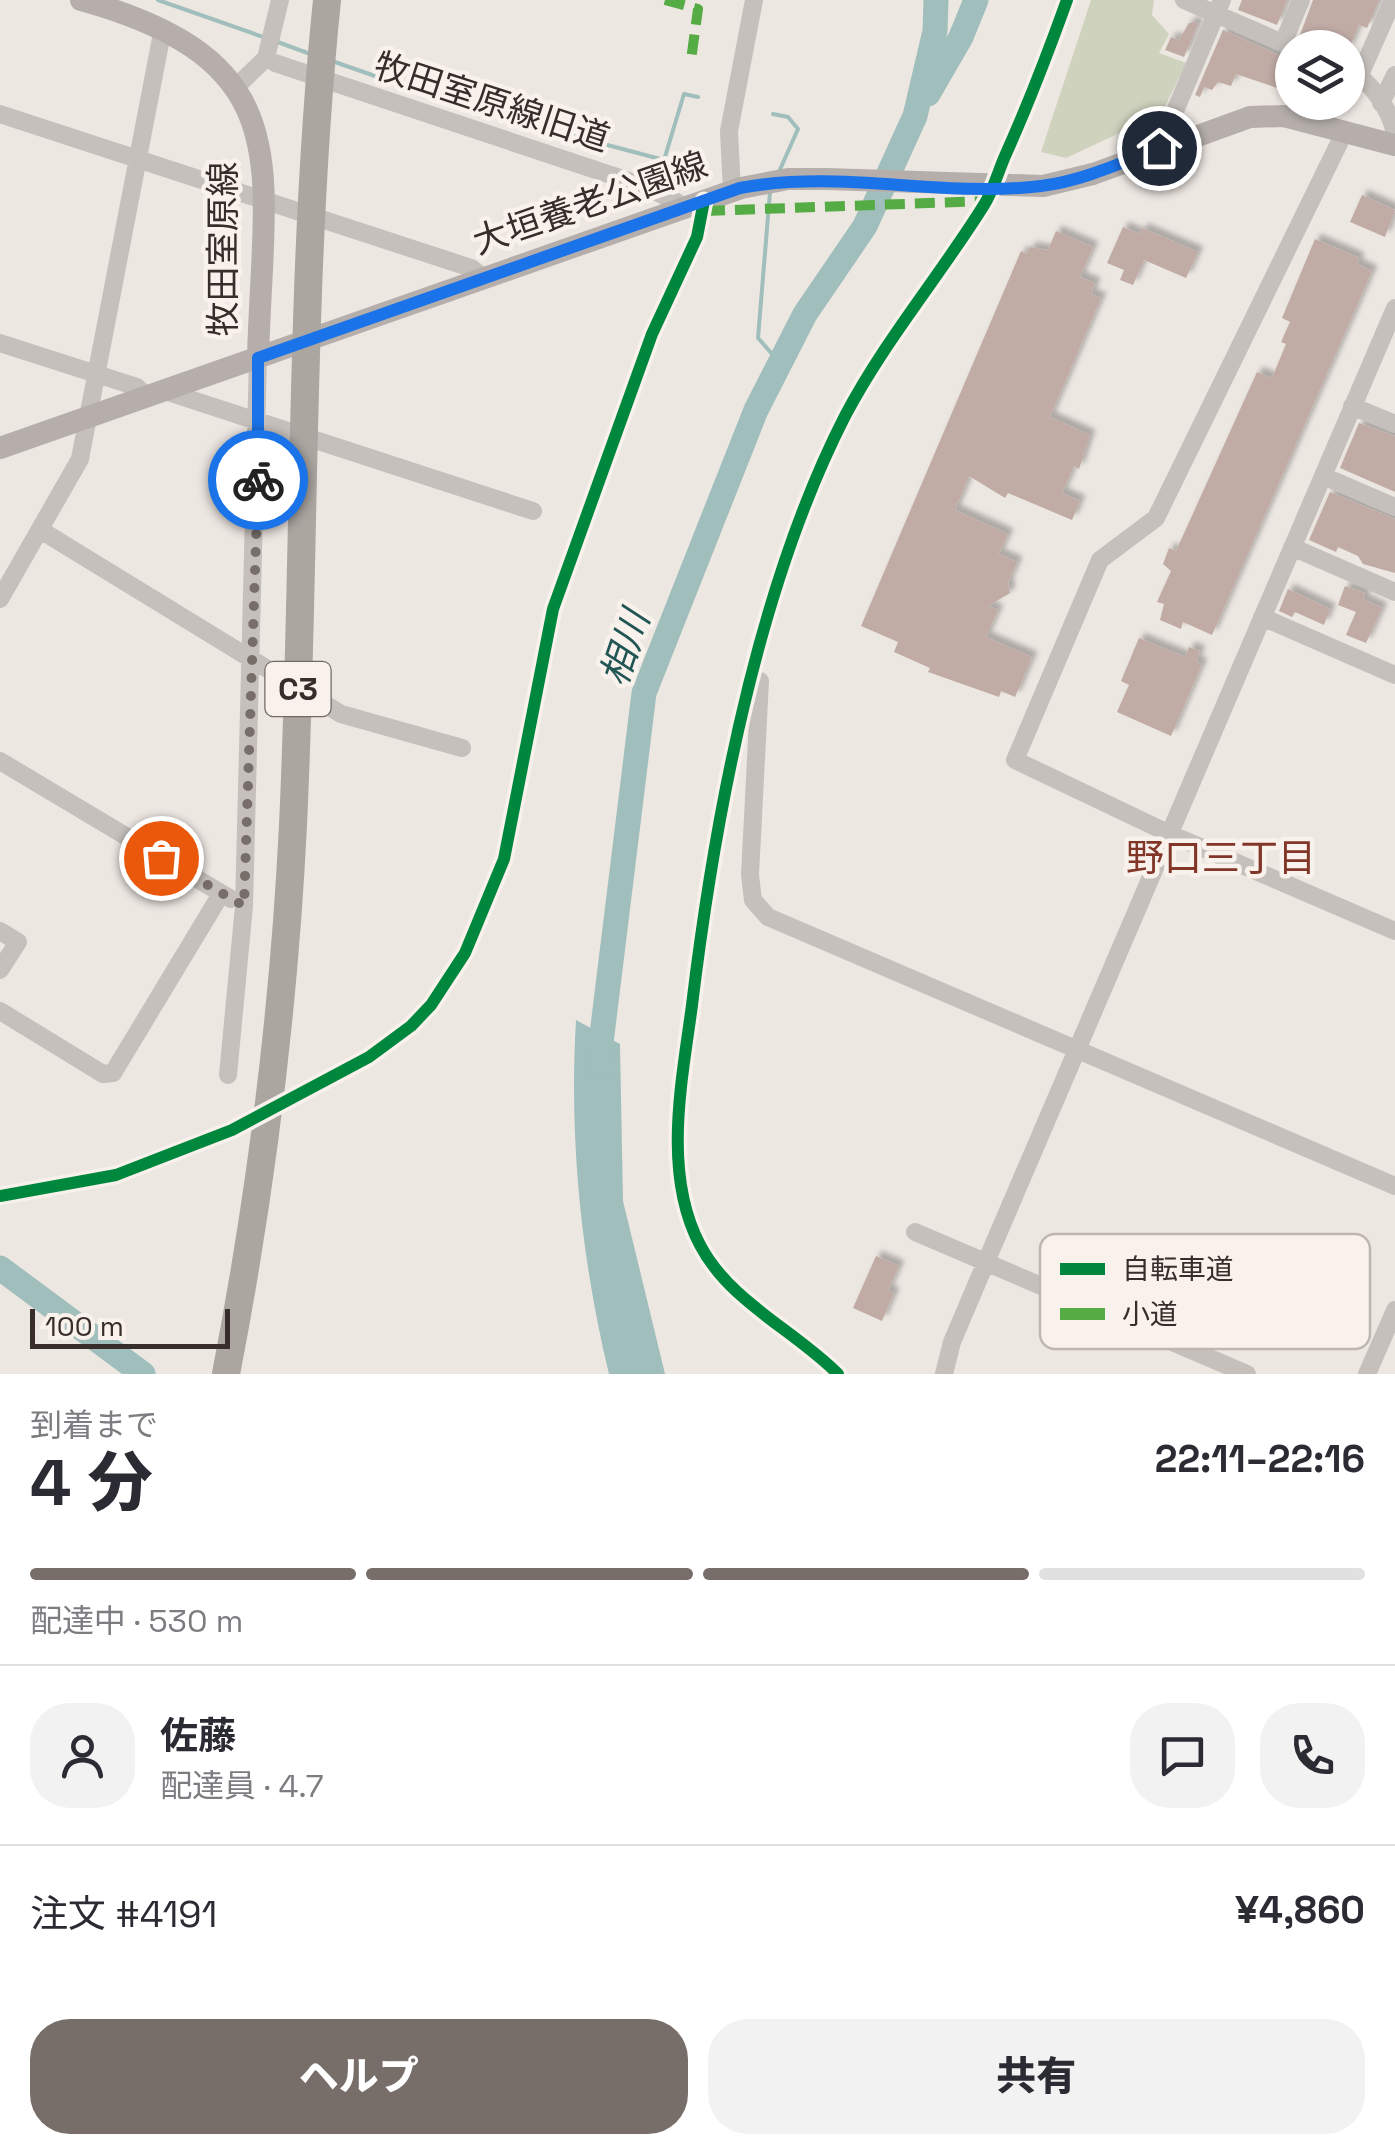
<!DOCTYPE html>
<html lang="ja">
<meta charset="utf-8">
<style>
:root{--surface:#fff;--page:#f2f2f3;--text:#2b2b33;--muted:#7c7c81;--line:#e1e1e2;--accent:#776e6a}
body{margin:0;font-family:"Space Grotesk","Noto Sans JP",sans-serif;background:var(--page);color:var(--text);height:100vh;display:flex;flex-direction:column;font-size:38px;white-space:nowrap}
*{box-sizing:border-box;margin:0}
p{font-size:32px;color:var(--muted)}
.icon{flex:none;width:55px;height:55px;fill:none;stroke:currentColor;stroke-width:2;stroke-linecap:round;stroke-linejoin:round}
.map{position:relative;height:1374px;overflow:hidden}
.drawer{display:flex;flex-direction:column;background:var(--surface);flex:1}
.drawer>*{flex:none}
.tools{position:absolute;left:1275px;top:30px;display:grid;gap:20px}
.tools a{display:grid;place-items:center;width:90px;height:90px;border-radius:50%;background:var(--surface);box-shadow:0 2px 8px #0004;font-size:50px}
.scale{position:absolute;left:30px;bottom:25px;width:200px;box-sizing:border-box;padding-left:10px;border:5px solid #372d2a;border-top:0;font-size:28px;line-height:35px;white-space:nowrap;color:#372d2a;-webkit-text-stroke:8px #f9f1eb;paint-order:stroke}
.pin{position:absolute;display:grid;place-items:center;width:85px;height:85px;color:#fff;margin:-42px;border:5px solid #fff;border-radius:50%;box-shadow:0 2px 10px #0007}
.courier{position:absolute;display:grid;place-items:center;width:100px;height:100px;margin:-50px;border:8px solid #1a73e8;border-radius:50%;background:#fff;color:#222;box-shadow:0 2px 12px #0007}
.overview em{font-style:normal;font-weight:800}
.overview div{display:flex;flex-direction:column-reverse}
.overview{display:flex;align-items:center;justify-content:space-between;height:170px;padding:0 30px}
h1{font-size:65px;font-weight:800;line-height:75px}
.bar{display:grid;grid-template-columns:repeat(4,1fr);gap:15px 10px;align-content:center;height:120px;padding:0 30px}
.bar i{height:12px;border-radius:8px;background:var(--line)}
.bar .active{background:var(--accent)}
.bar p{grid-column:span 4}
.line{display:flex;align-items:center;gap:25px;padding:0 30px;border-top:2px solid var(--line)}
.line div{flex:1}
.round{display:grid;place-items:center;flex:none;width:105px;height:105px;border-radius:40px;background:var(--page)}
.cta{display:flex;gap:20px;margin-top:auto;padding:20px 30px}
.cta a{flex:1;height:115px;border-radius:40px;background:var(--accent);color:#fff;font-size:40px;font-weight:800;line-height:115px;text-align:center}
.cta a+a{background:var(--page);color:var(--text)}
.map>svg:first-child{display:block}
.green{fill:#cfd2bd}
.water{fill:#a0bebc}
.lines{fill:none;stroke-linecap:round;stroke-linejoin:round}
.stream{stroke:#a0bebc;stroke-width:4}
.river{stroke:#a0bebc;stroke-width:25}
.building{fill:#c0aba5;filter:url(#shadow)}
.minor{stroke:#c6c0bc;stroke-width:18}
.major{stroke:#b5aeab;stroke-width:22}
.highway{stroke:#aca6a1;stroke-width:28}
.quiet{stroke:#55ab44;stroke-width:10;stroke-dasharray:20 10;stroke-linecap:butt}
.cycleway-casing{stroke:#f9f1eb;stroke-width:19}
.cycleway{stroke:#00873e;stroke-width:12}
.done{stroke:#776e6a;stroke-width:10;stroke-dasharray:0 18}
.route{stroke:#1a73e8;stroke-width:12}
.labels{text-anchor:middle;stroke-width:9;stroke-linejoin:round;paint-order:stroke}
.shield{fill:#f9f1eb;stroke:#716864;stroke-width:2.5}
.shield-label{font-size:32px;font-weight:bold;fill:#372d2a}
.street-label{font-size:35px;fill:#372d2a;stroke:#f9f1eb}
.water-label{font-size:38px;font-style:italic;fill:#215655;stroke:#f9f1eb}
.neighbourhood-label{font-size:38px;fill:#813627;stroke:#f9f1eb}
.key{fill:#f9f1eb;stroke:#bfb6b1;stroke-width:2.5}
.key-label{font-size:28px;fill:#372d2a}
</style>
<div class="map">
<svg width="1395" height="1374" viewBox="0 0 1395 1374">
<defs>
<filter id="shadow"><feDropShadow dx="5.5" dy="-5.5" stdDeviation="2.5" flood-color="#0004"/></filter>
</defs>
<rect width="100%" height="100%" fill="#ede7e2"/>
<path class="green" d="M1091,0H1154L1152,15L1169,34L1159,53L1186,63L1162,113L1066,158L1041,152Z"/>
<path class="water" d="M576,1020L620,1044L623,1201L665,1374H609C581,1258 569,1139 576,1020Z"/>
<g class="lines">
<path class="stream" d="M158,0L266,38
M275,41L313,55
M332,61L464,107L664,160L684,94L698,97
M773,114L788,117L798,129L778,174
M770,192L758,338L780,363"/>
<path class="river" d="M928,94L961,37L976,0
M598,1067L644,693L756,410L805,314L865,226L915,116L935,31L936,0
M0,1268L143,1374"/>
</g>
<path class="building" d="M1242,0H1287L1277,25L1238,10Z
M1313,0H1379L1367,28L1359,25L1349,48L1322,44L1312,48L1300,35Z
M1194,22L1198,24L1184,57L1165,50L1171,37L1179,40L1189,23Z
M1223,30L1292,61V93L1236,74L1231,86L1218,82L1212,90L1204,87L1200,97L1195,95Z
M1362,195L1395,210L1385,237L1350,222Z
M1123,227L1140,234L1142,228L1198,252L1186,278L1144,260L1133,285L1120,280L1124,270L1107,263Z
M1056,231L1093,247L1080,277L1095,283L1091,294L1101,298L1050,417L1090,435L1079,469L1074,466L1062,493L1080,501L1072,520L1008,493L1005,498L969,476L955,510L1008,534L999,554L1017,562L1008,583L1010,593L988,606L998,610L986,637L1032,657L1015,697L1001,691L999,697L928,672L930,668L894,652L898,642L861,626L1021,251L1027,254L1030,247L1048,250Z
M1315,239L1359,258L1357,264L1372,271L1212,635L1183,622L1181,629L1160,620L1164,604L1157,602L1171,571L1163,564L1169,548L1176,551L1257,372L1272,378L1286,344L1281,342L1290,322L1282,318Z
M1359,423L1395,436V492L1340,468Z
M1330,492L1395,519V573L1363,564L1358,556L1338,547L1336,552L1309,540Z
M1345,586L1365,593L1363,599L1382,608L1366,643L1346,635L1356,612L1338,605Z
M1288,589L1330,609L1324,625L1295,612L1292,617L1279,611Z
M1139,638L1185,657L1189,647L1200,651L1196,661L1202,664L1171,736L1117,712L1129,685L1121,681Z
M876,1256L899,1266L888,1290L894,1293L882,1321L853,1308Z"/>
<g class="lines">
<path class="minor" d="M1184,0L1294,48
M1283,43L1301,0
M275,63L647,187L686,207
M1348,70C1370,79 1391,111 1395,134
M1360,75L1393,0
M236,87L266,58L280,0
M1381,103L1395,75
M1175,111L1222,0
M0,114L471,268L484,278
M1345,131L1156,518L1100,560L1015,760L1170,834L1395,931
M732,191L729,131L754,0
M0,343L137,387L146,396
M165,391L533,511
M1352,406L1395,424
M1323,476L1395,507
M42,531L341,714L462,748
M1292,547L1395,592
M0,599L80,459L163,28
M1262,617L1395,675
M760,681L750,875L753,900L768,917L1395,1186
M0,761L231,899
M0,931L18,942L0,970
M0,1011L103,1074L113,1073L221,894
M228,1075L244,906L258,358
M0,1196L116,1175L232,1130L369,1057L411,1026L431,1005L465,953L504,859L553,609L652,334L697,237L704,201
M915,1232L1247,1374
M838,1374C793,1329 730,1302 700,1245C662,1173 682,1081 692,1005C715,815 758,586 845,416C885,340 939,277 984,205C993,191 998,172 1005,156C1028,105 1048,53 1067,0
M944,1374L952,1342L986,1262L1395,308
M1367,1374L1395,1310"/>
<path class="major" d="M81,0C303,62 263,166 258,358
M0,448L741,188L788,179H827L1043,186L1093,174L1250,117L1284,116L1395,145"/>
<path class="highway" d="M226,1374C261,1193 284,1009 293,825C306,550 299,274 327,0"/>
<path class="quiet" d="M665,0L698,9L691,60
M705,211L986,201"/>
<g class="cycleway-casing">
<path id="cycleway" d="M0,1196L116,1175L232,1130L369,1057L411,1026L431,1005L465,953L504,859L553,609L652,334L697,237L704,201
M838,1374C793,1329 730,1302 700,1245C662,1173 682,1081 692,1005C715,815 758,586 845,416C885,340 939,277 984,205C993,191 998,172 1005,156C1028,105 1048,53 1067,0"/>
</g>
<use href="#cycleway" class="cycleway"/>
</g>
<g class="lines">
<path class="done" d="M161,858L244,906L258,480"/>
<path class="route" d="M258,480V358L740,188C841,169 941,198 1041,186C1082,181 1121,163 1159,148"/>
</g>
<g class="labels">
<rect class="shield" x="265.5" y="662" width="65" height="54" rx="8"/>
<g class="shield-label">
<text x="298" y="700">C3</text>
</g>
<g class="street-label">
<text transform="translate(492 102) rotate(18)" y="12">牧田室原線旧道</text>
<text transform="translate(590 203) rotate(-19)" y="12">大垣養老公園線</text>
<text transform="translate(223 249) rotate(-90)" y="12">牧田室原線</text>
</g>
<g class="water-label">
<text transform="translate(625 648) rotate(-71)" y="13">相川</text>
</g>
<g class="neighbourhood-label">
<text x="1221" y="871">野口三丁目</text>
</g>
</g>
<rect x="1040" y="1234" width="330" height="115" rx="15" class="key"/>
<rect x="1060" y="1263" width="45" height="12" fill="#00873e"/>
<rect x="1060" y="1308" width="45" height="12" fill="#55ab44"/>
<g class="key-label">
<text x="1122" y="1279">自転車道</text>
<text x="1122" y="1324">小道</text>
</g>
</svg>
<div class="tools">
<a><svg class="icon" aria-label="layers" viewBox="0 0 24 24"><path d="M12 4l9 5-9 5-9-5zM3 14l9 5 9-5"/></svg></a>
</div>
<div class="scale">100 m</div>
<div class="pin" style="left:161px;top:858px;background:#ea580c"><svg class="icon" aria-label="bag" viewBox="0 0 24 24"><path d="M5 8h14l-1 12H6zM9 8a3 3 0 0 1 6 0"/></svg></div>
<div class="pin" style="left:1159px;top:148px;background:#1f2937"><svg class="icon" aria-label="home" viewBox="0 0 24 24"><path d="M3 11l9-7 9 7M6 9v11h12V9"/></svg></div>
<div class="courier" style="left:258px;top:480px"><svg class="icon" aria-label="bike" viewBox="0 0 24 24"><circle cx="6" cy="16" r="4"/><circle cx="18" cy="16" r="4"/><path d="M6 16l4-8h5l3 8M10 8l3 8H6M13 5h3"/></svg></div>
</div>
<section class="drawer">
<div class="overview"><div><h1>4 分</h1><p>到着まで</p></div><em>22:11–22:16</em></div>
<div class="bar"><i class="active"></i><i class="active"></i><i class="active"></i><i></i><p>配達中 · 530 m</p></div>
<div class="line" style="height:180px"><a class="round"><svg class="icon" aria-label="person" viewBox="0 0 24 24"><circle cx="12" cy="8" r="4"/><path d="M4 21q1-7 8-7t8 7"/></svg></a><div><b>佐藤</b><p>配達員 · 4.7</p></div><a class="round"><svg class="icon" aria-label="chat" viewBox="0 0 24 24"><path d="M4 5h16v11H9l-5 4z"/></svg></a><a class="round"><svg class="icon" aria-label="phone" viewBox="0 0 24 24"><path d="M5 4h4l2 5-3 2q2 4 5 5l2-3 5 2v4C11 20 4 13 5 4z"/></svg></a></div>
<div class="line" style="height:130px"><div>注文 #4191</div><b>¥4,860</b></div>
<div class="cta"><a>ヘルプ</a><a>共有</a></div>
</section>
